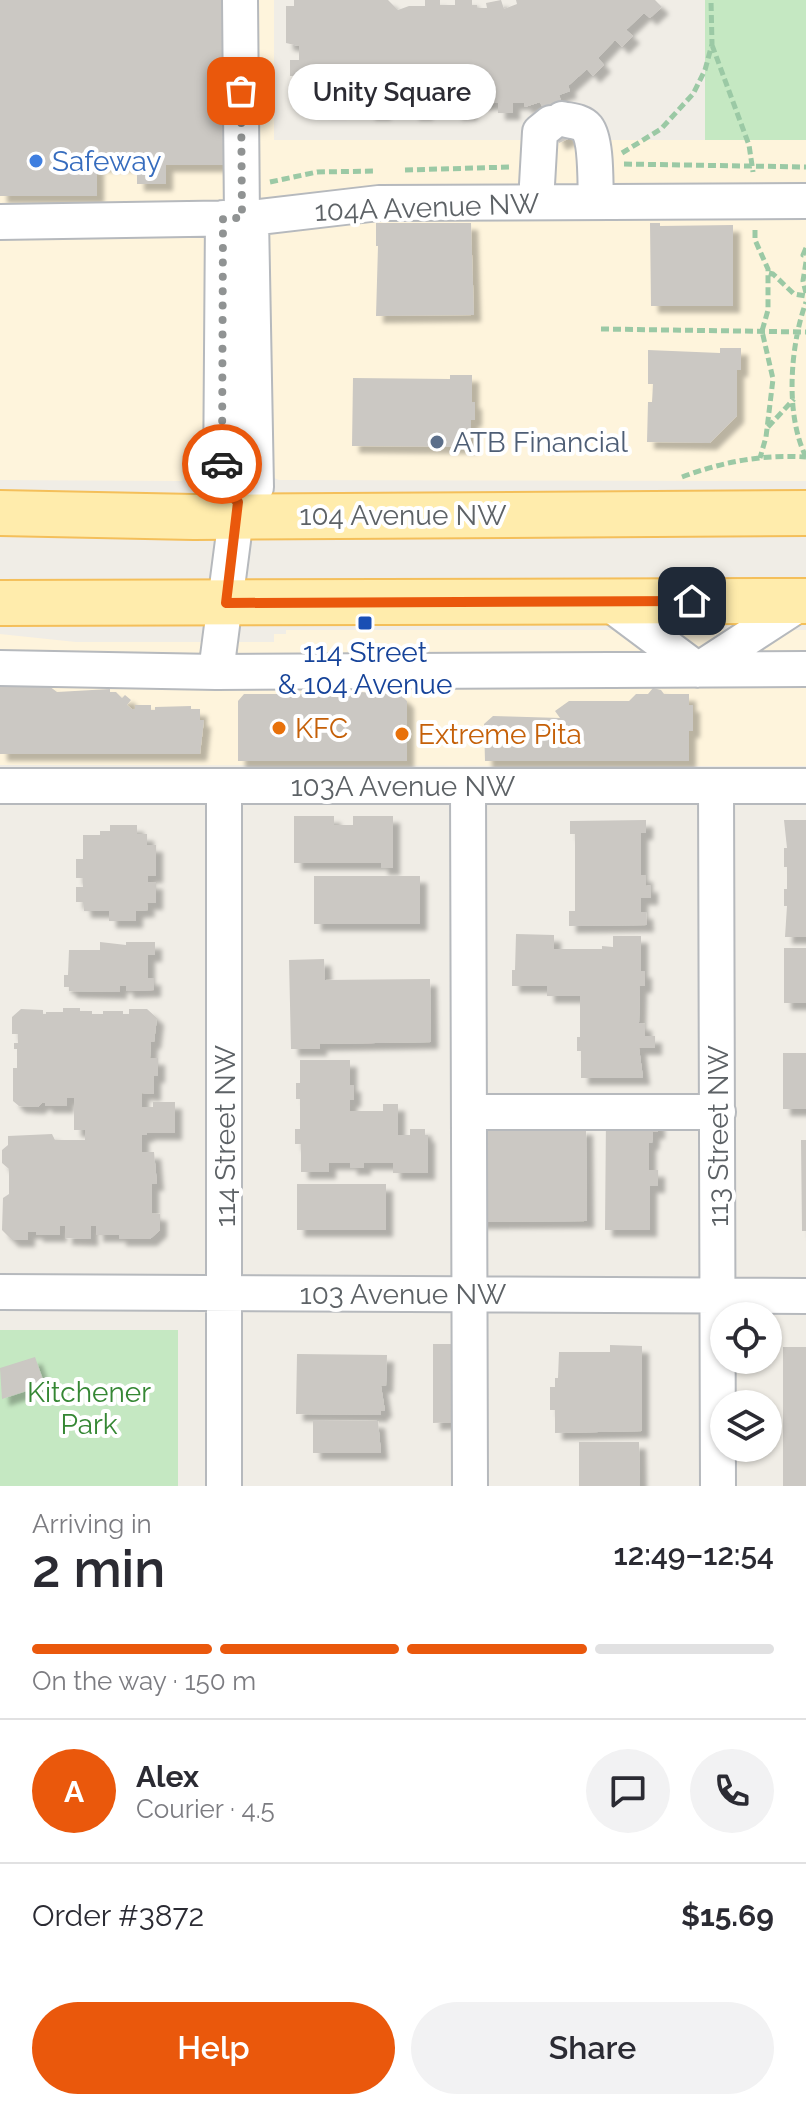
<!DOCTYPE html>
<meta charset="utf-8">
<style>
:root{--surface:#fff;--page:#f2f2f3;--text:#2b2b33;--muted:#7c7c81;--line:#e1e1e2;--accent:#ea580c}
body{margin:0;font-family:Raleway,sans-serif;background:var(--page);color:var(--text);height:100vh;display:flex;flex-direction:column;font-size:30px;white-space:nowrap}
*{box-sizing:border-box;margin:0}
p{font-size:26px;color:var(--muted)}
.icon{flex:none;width:44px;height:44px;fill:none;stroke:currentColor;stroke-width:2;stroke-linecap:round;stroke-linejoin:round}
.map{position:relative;height:1486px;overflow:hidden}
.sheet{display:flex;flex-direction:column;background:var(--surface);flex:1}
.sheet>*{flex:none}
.fabs{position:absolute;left:710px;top:1302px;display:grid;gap:16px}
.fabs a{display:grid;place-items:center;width:72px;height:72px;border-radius:50%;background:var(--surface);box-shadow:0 2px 6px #0004;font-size:40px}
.pin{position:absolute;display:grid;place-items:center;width:68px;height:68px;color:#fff;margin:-34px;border-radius:16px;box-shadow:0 4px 12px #0006}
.courier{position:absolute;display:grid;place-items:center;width:80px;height:80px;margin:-40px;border:6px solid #ea580c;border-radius:50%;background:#fff;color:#222;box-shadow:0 2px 10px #0007}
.bubble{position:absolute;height:56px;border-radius:28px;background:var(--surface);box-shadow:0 2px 6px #0004;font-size:26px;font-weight:600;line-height:56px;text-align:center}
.headline em{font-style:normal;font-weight:600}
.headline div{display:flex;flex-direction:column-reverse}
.headline{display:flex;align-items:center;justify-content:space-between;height:136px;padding:0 32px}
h1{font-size:52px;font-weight:600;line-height:60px}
.bar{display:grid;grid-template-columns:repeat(4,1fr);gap:12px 8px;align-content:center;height:96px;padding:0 32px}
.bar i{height:10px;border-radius:6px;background:var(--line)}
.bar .active{background:var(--accent)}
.bar p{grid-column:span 4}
.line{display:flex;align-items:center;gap:20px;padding:0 32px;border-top:2px solid var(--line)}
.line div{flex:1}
.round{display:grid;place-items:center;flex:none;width:84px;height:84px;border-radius:42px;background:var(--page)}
.button{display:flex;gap:16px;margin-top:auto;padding:16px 32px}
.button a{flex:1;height:92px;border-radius:48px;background:var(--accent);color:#fff;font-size:32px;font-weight:600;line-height:92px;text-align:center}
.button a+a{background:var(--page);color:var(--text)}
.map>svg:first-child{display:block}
.commercial{fill:#fef4dc}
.green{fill:#c5e8c2}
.building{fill:#cbc8c3;filter:url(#shadow)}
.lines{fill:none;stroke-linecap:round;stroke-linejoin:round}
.minor-casing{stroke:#b6b9bd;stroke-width:38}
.major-casing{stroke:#f4bf5a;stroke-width:48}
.path{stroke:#9bc9a5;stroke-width:5;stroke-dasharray:8 4;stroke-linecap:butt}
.minor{stroke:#fff;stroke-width:34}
.major{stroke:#ffecac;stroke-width:44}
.done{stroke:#909393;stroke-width:8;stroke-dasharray:0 14.4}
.route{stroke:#ea580c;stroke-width:10}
.shop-dot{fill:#3f7fe0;stroke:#fff;stroke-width:3}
.service-dot{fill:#5c6f8a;stroke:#fff;stroke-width:3}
.transit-dot{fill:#1a4fb4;stroke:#fff;stroke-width:3}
.food-dot{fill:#e8710a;stroke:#fff;stroke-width:3}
.labels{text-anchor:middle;stroke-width:8;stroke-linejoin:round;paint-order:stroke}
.shop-label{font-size:28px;fill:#366cbe;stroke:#fff;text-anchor:start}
.street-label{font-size:28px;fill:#5d6266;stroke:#fff}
.service-label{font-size:28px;fill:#4e5e75;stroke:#fff;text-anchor:start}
.transit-label{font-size:28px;fill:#164399;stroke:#fff}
.food-label{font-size:28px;fill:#c56008;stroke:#fff;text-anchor:start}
.park-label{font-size:28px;fill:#358734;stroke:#fff}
</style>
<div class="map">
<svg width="806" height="1486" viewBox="0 0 806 1486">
<defs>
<filter id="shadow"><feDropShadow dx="7" dy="7" stdDeviation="2" flood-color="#0004"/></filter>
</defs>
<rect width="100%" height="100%" fill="#f0ede6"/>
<path class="commercial" d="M0,0H274V140H806V481L279,480L274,478H185L182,481L0,480Z
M286,630H806V766L0,765V634L76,642H274V634H286Z"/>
<path class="green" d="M705,0H806V140H705Z
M0,1330H178V1486H0Z"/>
<path class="building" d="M0,0H229L228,165H166V184H137V165H97V196H0Z
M294,0H388L398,10L409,6H425V0H440V5H455V0H472V5H477V8H487L486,3L501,0L504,9L517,4L516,0H655L662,7L650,18L644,13L626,30L633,36L622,47L615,40L598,58L604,65L593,76L587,69L568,86L570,91L559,95L563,106L558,108L570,138L559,143L540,102L525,107L524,103H513V113H498V103H470V113H455V103H426V113H412V103H384V113H368V104H353V101H340V110H324V101L299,76H290V60H299V46L286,43V6H294Z
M376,223H471L474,315L376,316L378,246H376Z
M650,223H660V226L733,225V306H651Z
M720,348H741V370H737V416L710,443L647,442L648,402H652L653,384H648V350L720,353Z
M450,375H472V402H475V420H471V447L352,446L353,378L450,379Z
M0,686H49L57,692L110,689V692H116L122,698L125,695L131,700L127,705L132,709H135V705H151V710H155V707L191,706V709H200V720H204L200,754H0Z
M653,688L661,690L664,694H689V705H693V731H689V761H485L484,724L493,716L560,718L555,711L569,701H629L636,694H648Z
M361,692L401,695L407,701V761H238V701L244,694H361Z
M294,816H334V825H353V816H393V868H381V863H294Z
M646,820V833H641V875H646V886L651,885V898H641V912H646L647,925L569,926V911H575V834H570V821Z
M784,820H806V937H785L787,906H784V889H787V867H784V848H787Z
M110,825H137V834H147V845H156V876H148V882H156V903H147L148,910L136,911V921H109V911H84L83,902H76V887H83V878H76V859H83V835H100V831H110Z
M314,876H420V924H314Z
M516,934L554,935V949H602V946L613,947V936H641V971H645V986H640L639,1023L645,1024V1036H655V1048H639L643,1078H581V1051H577V1037H580V996H547V986H512V970H515Z
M100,942L126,945V942H155V955H148V978H154V990L126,991V986H120V992L69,991V987H64V975H68L69,950H100Z
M784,948H806V1003H784Z
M324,959L325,980L430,979L431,1042L320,1044V1049H291L289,960Z
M63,1008H80V1011H92V1014H103V1011H123V1014H129V1009H147L157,1018L154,1042H151L150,1058H158V1076H154V1094L142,1093V1107H153V1102H175V1133H147V1135H142V1152H154L157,1184H152V1213L160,1214V1230L150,1239H119V1235H96V1226H91V1239L65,1238V1226H60V1235H36V1232H28V1240H12L2,1230L3,1198L9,1194V1169L2,1163V1150L8,1145V1136L52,1134L55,1140H85V1130H74V1098H67V1106H45V1103H42L38,1107L19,1106L13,1101V1068H17V1049H14V1043H18V1034H12V1017L21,1009L43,1010V1014H46V1012H63Z
M783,1053H806V1109H783Z
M300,1060H350V1085H354V1100H350V1111H383V1104H398V1135H410V1129H425V1135H428V1173H393V1163H364V1168H350V1163H329V1172H301V1144H295V1129H300V1099H296V1083H300Z
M606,1116L658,1121V1132H653L652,1143H649V1170H658V1186H650V1230H605Z
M586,1128L587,1221L477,1222L476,1129Z
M801,1140H806V1231H802Z
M297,1184H386V1230H297Z
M433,1344H455V1422L433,1423Z
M610,1345L642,1346V1431L555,1433V1410H550V1387H555V1378H558L559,1352H610Z
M783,1347H806V1486H783Z
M297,1354L387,1355L386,1386H381L385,1411H381V1415L296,1414Z
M35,1357L45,1385L2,1399L0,1368Z
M313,1420L378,1421L381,1453H313Z
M579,1442H639L640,1486H579Z"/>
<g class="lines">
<g class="minor-casing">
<path id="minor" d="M240,0L242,218
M562,119C571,121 581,121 587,128C597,141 595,185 596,201
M536,202L540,132L551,123
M223,218L221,486L238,502
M0,222L251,218L379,203L806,201
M607,602L698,670L804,601
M0,668L216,672L806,669
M216,672L238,502L256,487L251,218
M0,786H806
M468,786L470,1486
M716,786L718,1486
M470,1112H718
M0,1292L806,1296
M224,1486V786"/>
</g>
<g class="major-casing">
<path id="major" d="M0,513L194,517L806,513
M0,603L806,601"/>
</g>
<path class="path" d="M712,45L749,145L753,172
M622,153L661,129L693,94L705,70L712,44L711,0
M624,164L806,167
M405,170L511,167
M270,182L317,172L375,171
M755,230V240L768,269V310L762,331L773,379L766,437L760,458
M806,248L803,255H806
M806,262L803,281L806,293
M769,273L773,274L794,294L806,296
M601,329L806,332
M768,427L794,399
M806,457C785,415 790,346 806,302
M682,477C722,462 763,454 806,457"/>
<use href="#minor" class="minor"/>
<use href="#major" class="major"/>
</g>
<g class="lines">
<path class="done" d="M222,464L223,218H242L241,91"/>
<path class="route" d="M222,464L221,486L238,502L226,603L692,601"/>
</g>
<circle class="shop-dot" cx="36" cy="161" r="8"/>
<circle class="service-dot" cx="437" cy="442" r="8"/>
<rect class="transit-dot" x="357" y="615" width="16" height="16" rx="4"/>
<g class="food-dot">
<circle cx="279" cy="728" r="8"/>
<circle cx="402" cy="734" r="8"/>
</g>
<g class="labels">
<g class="shop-label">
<text x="52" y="171">Safeway</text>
</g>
<g class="street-label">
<text transform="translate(427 207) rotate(-2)" y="10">104A Avenue NW</text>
<text x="403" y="525">104 Avenue NW</text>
<text x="403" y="796">103A Avenue NW</text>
<text transform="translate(225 1136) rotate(-90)" y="10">114 Street NW</text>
<text transform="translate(718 1136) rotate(-90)" y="10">113 Street NW</text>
<text x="403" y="1304">103 Avenue NW</text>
</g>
<g class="service-label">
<text x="453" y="452">ATB Financial</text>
</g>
<g class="transit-label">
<text x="365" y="662">114 Street<tspan x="365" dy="32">&amp; 104 Avenue</tspan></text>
</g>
<g class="food-label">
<text x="295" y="738">KFC</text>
<text x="418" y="744">Extreme Pita</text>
</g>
<g class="park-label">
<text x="89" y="1402">Kitchener<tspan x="89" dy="32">Park</tspan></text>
</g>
</g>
</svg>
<div class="fabs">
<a><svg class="icon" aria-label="locate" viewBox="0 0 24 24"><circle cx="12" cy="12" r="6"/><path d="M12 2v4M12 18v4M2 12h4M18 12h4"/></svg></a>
<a><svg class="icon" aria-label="layers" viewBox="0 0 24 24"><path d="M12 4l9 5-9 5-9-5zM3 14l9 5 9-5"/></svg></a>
</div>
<div class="pin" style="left:241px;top:91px;background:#ea580c"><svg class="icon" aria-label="bag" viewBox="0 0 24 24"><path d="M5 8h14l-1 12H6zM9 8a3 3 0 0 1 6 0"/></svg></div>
<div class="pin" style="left:692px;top:601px;background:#1f2937"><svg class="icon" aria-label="home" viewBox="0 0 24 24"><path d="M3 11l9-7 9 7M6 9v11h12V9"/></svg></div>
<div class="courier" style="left:222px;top:464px"><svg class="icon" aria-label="car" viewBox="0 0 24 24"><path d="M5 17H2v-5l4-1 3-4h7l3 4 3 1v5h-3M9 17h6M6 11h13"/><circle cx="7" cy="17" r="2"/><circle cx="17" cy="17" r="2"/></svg></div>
<div class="bubble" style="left:288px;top:64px;width:208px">Unity Square</div>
</div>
<section class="sheet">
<div class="headline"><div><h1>2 min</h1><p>Arriving in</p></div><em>12:49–12:54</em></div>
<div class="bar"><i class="active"></i><i class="active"></i><i class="active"></i><i></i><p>On the way · 150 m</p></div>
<div class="line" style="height:144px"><b class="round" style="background:var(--accent);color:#fff">A</b><div><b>Alex</b><p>Courier · 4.5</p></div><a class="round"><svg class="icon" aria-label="chat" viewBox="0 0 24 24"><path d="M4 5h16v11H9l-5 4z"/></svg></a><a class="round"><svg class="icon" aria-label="phone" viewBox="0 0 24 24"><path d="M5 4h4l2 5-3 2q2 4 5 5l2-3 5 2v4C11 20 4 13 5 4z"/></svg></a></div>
<div class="line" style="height:104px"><div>Order #3872</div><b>$15.69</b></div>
<div class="button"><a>Help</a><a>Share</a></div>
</section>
